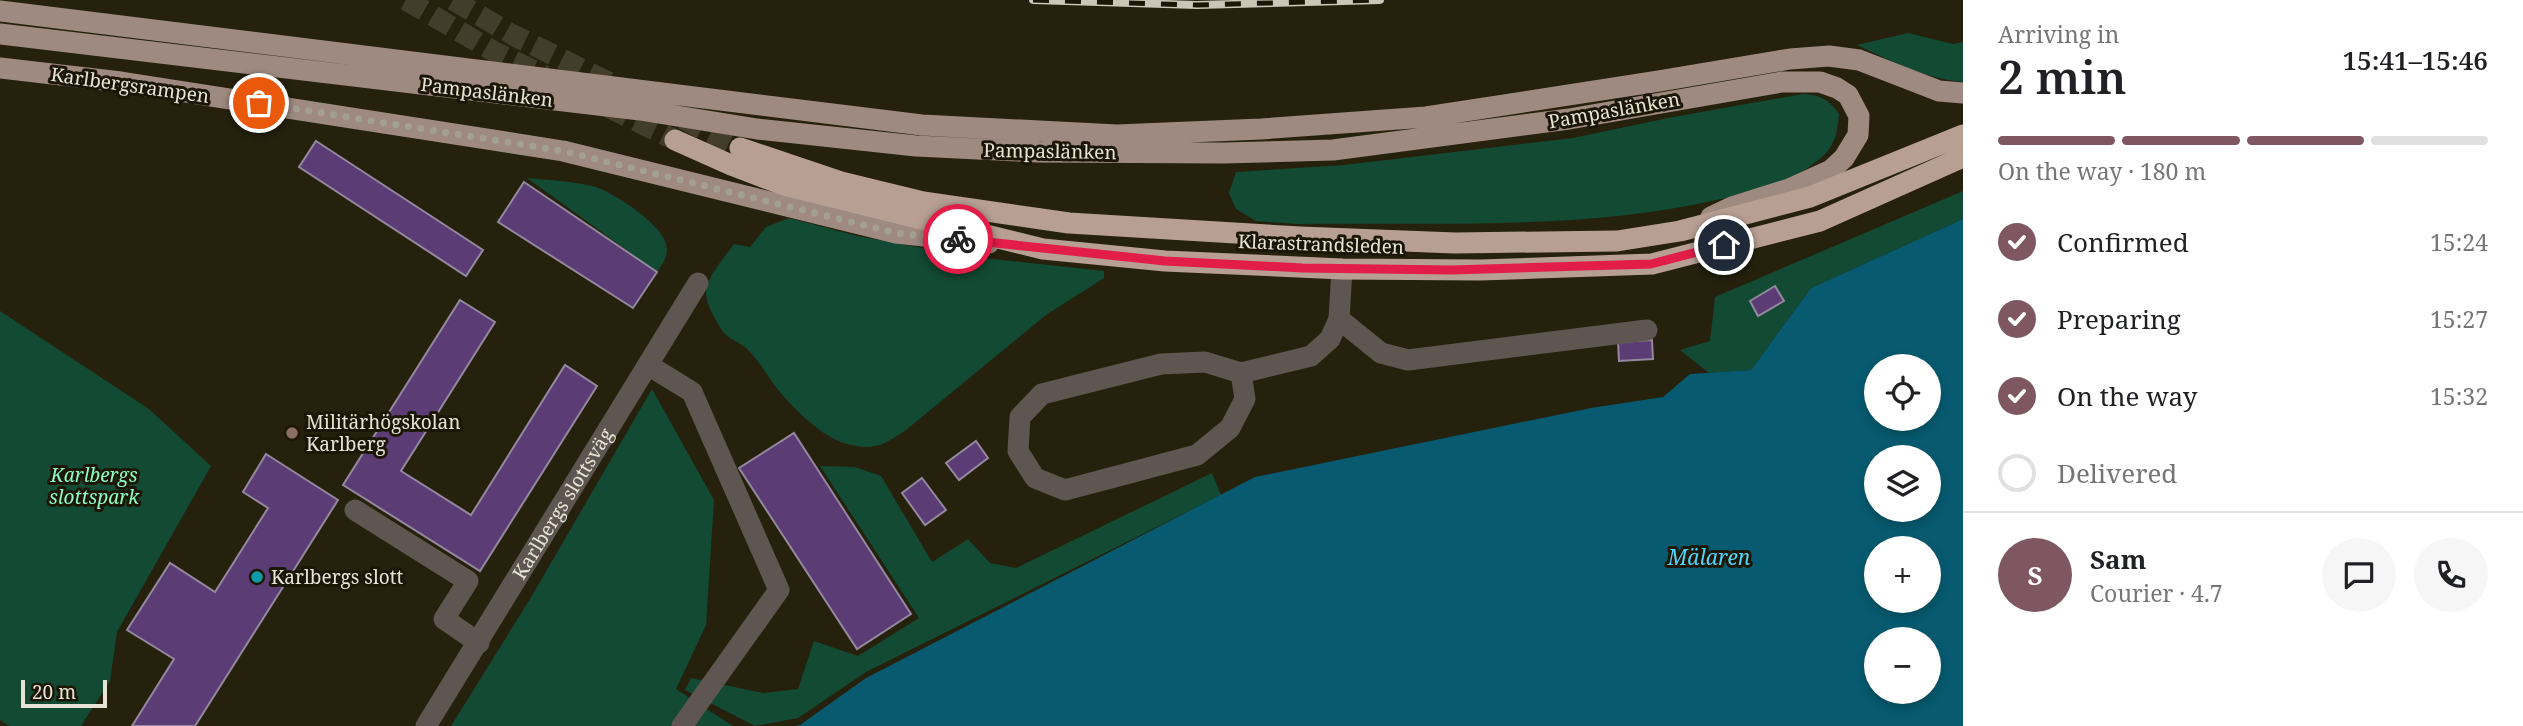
<!DOCTYPE html>
<meta charset="utf-8">
<style>
:root{--surface:#fff;--page:#f6f6f6;--text:#202124;--muted:#757577;--line:#e0e0e0;--accent:#7e5763}
body{margin:0;font-family:"Noto Serif",serif;background:var(--page);color:var(--text);height:100vh;display:flex;flex-direction:column;font-size:26px;white-space:nowrap}
*{box-sizing:border-box;margin:0}
p{font-size:23px;color:var(--muted)}
.icon{flex:none;width:38px;height:38px;fill:none;stroke:currentColor;stroke-width:2;stroke-linecap:round;stroke-linejoin:round}
.map{position:relative;flex:1;overflow:hidden}
.sheet{display:flex;flex-direction:column;background:var(--surface);width:560px}
.sheet>*{flex:none}
.buttons{position:absolute;left:1864px;top:354px;display:grid;gap:14px}
.buttons a{display:grid;place-items:center;width:77px;height:77px;border-radius:50%;background:var(--surface);box-shadow:0 4px 10px #0003;font-size:35px}
.scale{position:absolute;left:21px;bottom:18px;width:86px;box-sizing:border-box;padding-left:7px;border:4px solid #e7e4d7;border-top:0;font-size:19px;line-height:24px;white-space:nowrap;color:#e7e4d7;-webkit-text-stroke:5px #1c1705;paint-order:stroke}
.pin{position:absolute;display:grid;place-items:center;width:60px;height:60px;color:#fff;margin:-30px;border:4px solid #fff;border-radius:50%;box-shadow:0 2px 7px #0007}
.courier{position:absolute;display:grid;place-items:center;width:70px;height:70px;margin:-35px;border:5px solid #e11d48;border-radius:50%;background:#fff;color:#222;box-shadow:0 2px 9px #0007}
.overview em{font-style:normal;font-weight:600}
.overview div{display:flex;flex-direction:column-reverse}
.overview{display:flex;align-items:center;justify-content:space-between;height:119px;padding:0 35px}
h1{font-size:46px;font-weight:600;line-height:52px}
.bar{display:grid;grid-template-columns:repeat(4,1fr);gap:10px 7px;align-content:center;height:84px;padding:0 35px}
.bar i{height:9px;border-radius:5px;background:var(--line)}
.bar .active{background:var(--accent)}
.bar p{grid-column:span 4}
.line{display:flex;align-items:center;gap:18px;padding:0 35px;border-top:2px solid var(--line)}
.line div{flex:1}
.round{display:grid;place-items:center;flex:none;width:74px;height:74px;border-radius:37px;background:var(--page)}
ol{padding:0 35px;list-style:none}
li{display:flex;align-items:center;gap:21px;height:77px}
li p{margin-inline-start:auto}
li .icon{padding:7px;border-radius:50%;background:var(--accent);color:#fff;stroke-width:4}
li:last-child{color:var(--muted)}
li i{width:38px;height:38px;border:4px solid var(--line);border-radius:50%}
main{display:flex;flex:1;min-height:0}
.map>svg:first-child{display:block}
.green{fill:#124a33}
.water{fill:#075a6f;fill-rule:evenodd}
.building{fill:#5b3c75;stroke:#93899e;stroke-width:2}
.lines{fill:none;stroke-linecap:round;stroke-linejoin:round}
.highway-tunnel{stroke:#423e2b;stroke-width:21;stroke-dasharray:21 10;stroke-linecap:butt}
.minor{stroke:#605651;stroke-width:21}
.major{stroke:#9f8a81;stroke-width:21}
.highway{stroke:#b89f94;stroke-width:21}
.rail-casing{stroke:#cac7b9;stroke-width:8}
.rail{stroke:#1c1705;stroke-width:5;stroke-dasharray:16;stroke-linecap:butt}
.done{stroke:#a3a090;stroke-width:7;stroke-dasharray:0 12.6}
.route{stroke:#e11d48;stroke-width:9}
.education-dot{fill:#8d6e63;stroke:#1c1705;stroke-width:2.5}
.culture-dot{fill:#0f9aa8;stroke:#1c1705;stroke-width:2.5}
.labels{text-anchor:middle;stroke-width:6;stroke-linejoin:round;paint-order:stroke}
.street-label{font-size:19px;fill:#e7e4d7;stroke:#1c1705}
.poi-label{font-size:19px;fill:#e7e4d7;stroke:#1c1705;text-anchor:start}
.park-label{font-size:19px;font-style:italic;fill:#8cfcc8;stroke:#1c1705}
.water-label{font-size:21px;font-style:italic;fill:#4fd6fe;stroke:#1c1705}
</style>
<main>
<div class="map">
<svg width="1963" height="726" viewBox="0 0 1963 726">
<rect width="100%" height="100%" fill="#25210d"/>
<path class="green" d="M1908,33L1953,44L1963,42V82C1926,79 1891,61 1857,45Z
M1803,94C1820,95 1829,99 1839,114C1838,130 1835,146 1822,157C1791,184 1755,192 1716,200C1579,231 1437,222 1298,224L1256,221L1236,209L1229,193L1236,172L1344,165L1573,138L1668,118Z
M527,178C548,180 572,181 592,186C611,190 659,223 665,241C670,254 664,262 657,272Z
M1963,191V219L1811,288L1751,370L1709,373L1680,350L1710,341L1715,297Z
M789,218L857,236L966,256L1104,271V278L1046,315L906,430C884,445 874,451 847,444C822,437 796,411 780,392C768,378 760,361 747,349C741,343 731,340 725,334C718,325 704,302 706,290C709,274 725,257 734,244L750,247L766,227Z
M0,311L149,409L211,466L117,632L110,681L81,726H9L0,720Z
M652,389L714,500L706,625L676,689L733,726H451L530,599Z
M820,466L855,467L881,476L932,562L968,539L990,563L1016,568L1212,473L1221,495L866,672L798,718L755,726L685,690L691,678L763,693L798,689L814,641L858,656L919,618Z"/>
<path class="water" d="M1963,219V726H795L800,725L866,678L1255,477L1591,408L1663,397L1690,374L1751,370L1811,288ZM1876,366H1928V418H1876ZM1876,457H1928V509H1876ZM1876,548H1928V600H1876ZM1876,639H1928V691H1876Z"/>
<path class="building" d="M316,141L483,250L466,276L299,167Z
M524,182L657,272L633,308L498,222Z
M1775,286L1784,301L1758,316L1750,301Z
M460,300L495,322L401,471L471,515L565,365L597,386L480,571L343,485Z
M1652,340L1653,359L1619,361L1618,342Z
M794,433L911,614L857,649L739,468Z
M976,441L988,458L959,480L946,463Z
M266,454L338,500L195,726H132L174,659L127,630L170,563L215,592L268,508L243,492Z
M922,478L946,510L925,525L902,493Z"/>
<g class="lines">
<path class="highway-tunnel" d="M406,0L493,51L545,76
M453,0L513,35L616,86
M608,107L675,140
M683,119L740,148"/>
<g class="minor">
<path d="M1339,319L1381,353L1408,360L1647,330"/>
<path d="M648,365L692,392L779,590L682,726"/>
<path d="M1241,373L1245,399L1230,428L1197,455L1065,490L1035,478L1018,451L1020,417L1042,394L1161,364L1205,362L1241,373L1311,356L1330,339L1339,319L1342,269"/>
<path d="M355,510L468,581L444,619L479,643"/>
<path id="s1" d="M426,726L698,283"/>
</g>
<path class="major" d="M0,11L922,125L1117,135L1261,129L1426,117L1659,81L1790,59L1829,56L1859,60L1939,91L1963,93
M0,34L640,110L757,129L916,146L1039,152L1224,153L1333,150L1569,119L1782,82H1820L1837,88L1848,95L1859,116L1858,135L1844,158L1831,170L1789,189L1732,207L1711,217
M0,68L121,82L563,151L896,233L989,243"/>
<path class="highway" d="M675,140L731,165L784,185L1043,249L1165,261L1342,269L1480,270L1652,264L1820,221L1963,157
M740,148L841,182L923,202L1069,223L1300,237L1455,243L1617,241L1680,231L1810,197L1963,135"/>
<g class="rail-casing">
<path id="rail" d="M1033,0L1197,5L1380,0"/>
</g>
<use href="#rail" class="rail"/>
</g>
<g class="lines">
<path class="done" d="M259,103L563,151L896,233L958,239"/>
<path class="route" d="M958,239L1165,261L1302,268L1452,270L1651,264L1724,245"/>
</g>
<circle class="education-dot" cx="292" cy="433" r="7"/>
<circle class="culture-dot" cx="257" cy="577" r="7"/>
<g class="labels">
<g class="street-label">
<text transform="translate(130 85) rotate(8)" y="7">Karlbergsrampen</text>
<text transform="translate(487 92) rotate(7)" y="7">Pampaslänken</text>
<text transform="translate(1614 110) rotate(-10)" y="7">Pampaslänken</text>
<text transform="translate(1050 151) rotate(1)" y="7">Pampaslänken</text>
<text transform="translate(1321 244) rotate(2)" y="7">Klarastrandsleden</text>
<text dy="7" stroke="none"><textPath href="#s1" startOffset="261">Karlbergs slottsväg</textPath></text>
</g>
<g class="poi-label">
<text x="306" y="429">Militärhögskolan<tspan x="306" dy="22">Karlberg</tspan></text>
<text x="271" y="584">Karlbergs slott</text>
</g>
<g class="park-label">
<text x="94" y="482">Karlbergs<tspan x="94" dy="22">slottspark</tspan></text>
</g>
<g class="water-label">
<text x="1709" y="565">Mälaren</text>
</g>
</g>
</svg>
<div class="buttons">
<a><svg class="icon" aria-label="locate" viewBox="0 0 24 24"><circle cx="12" cy="12" r="6"/><path d="M12 2v4M12 18v4M2 12h4M18 12h4"/></svg></a>
<a><svg class="icon" aria-label="layers" viewBox="0 0 24 24"><path d="M12 4l9 5-9 5-9-5zM3 14l9 5 9-5"/></svg></a>
<a>+</a>
<a>−</a>
</div>
<div class="scale">20 m</div>
<div class="pin" style="left:259px;top:103px;background:#ea580c"><svg class="icon" aria-label="bag" viewBox="0 0 24 24"><path d="M5 8h14l-1 12H6zM9 8a3 3 0 0 1 6 0"/></svg></div>
<div class="pin" style="left:1724px;top:245px;background:#1f2937"><svg class="icon" aria-label="home" viewBox="0 0 24 24"><path d="M3 11l9-7 9 7M6 9v11h12V9"/></svg></div>
<div class="courier" style="left:958px;top:239px"><svg class="icon" aria-label="bike" viewBox="0 0 24 24"><circle cx="6" cy="16" r="4"/><circle cx="18" cy="16" r="4"/><path d="M6 16l4-8h5l3 8M10 8l3 8H6M13 5h3"/></svg></div>
</div>
<section class="sheet">
<div class="overview"><div><h1>2 min</h1><p>Arriving in</p></div><em>15:41–15:46</em></div>
<div class="bar"><i class="active"></i><i class="active"></i><i class="active"></i><i></i><p>On the way · 180 m</p></div>
<ol>
<li><svg class="icon" aria-label="check" viewBox="0 0 24 24"><path d="M5 12l5 5 9-10"/></svg>Confirmed<p>15:24</p></li>
<li><svg class="icon" aria-label="check" viewBox="0 0 24 24"><path d="M5 12l5 5 9-10"/></svg>Preparing<p>15:27</p></li>
<li><svg class="icon" aria-label="check" viewBox="0 0 24 24"><path d="M5 12l5 5 9-10"/></svg>On the way<p>15:32</p></li>
<li><i></i>Delivered</li>
</ol>
<div class="line" style="height:126px"><b class="round" style="background:var(--accent);color:#fff">S</b><div><b>Sam</b><p>Courier · 4.7</p></div><a class="round"><svg class="icon" aria-label="chat" viewBox="0 0 24 24"><path d="M4 5h16v11H9l-5 4z"/></svg></a><a class="round"><svg class="icon" aria-label="phone" viewBox="0 0 24 24"><path d="M5 4h4l2 5-3 2q2 4 5 5l2-3 5 2v4C11 20 4 13 5 4z"/></svg></a></div>
</section>
</main>
